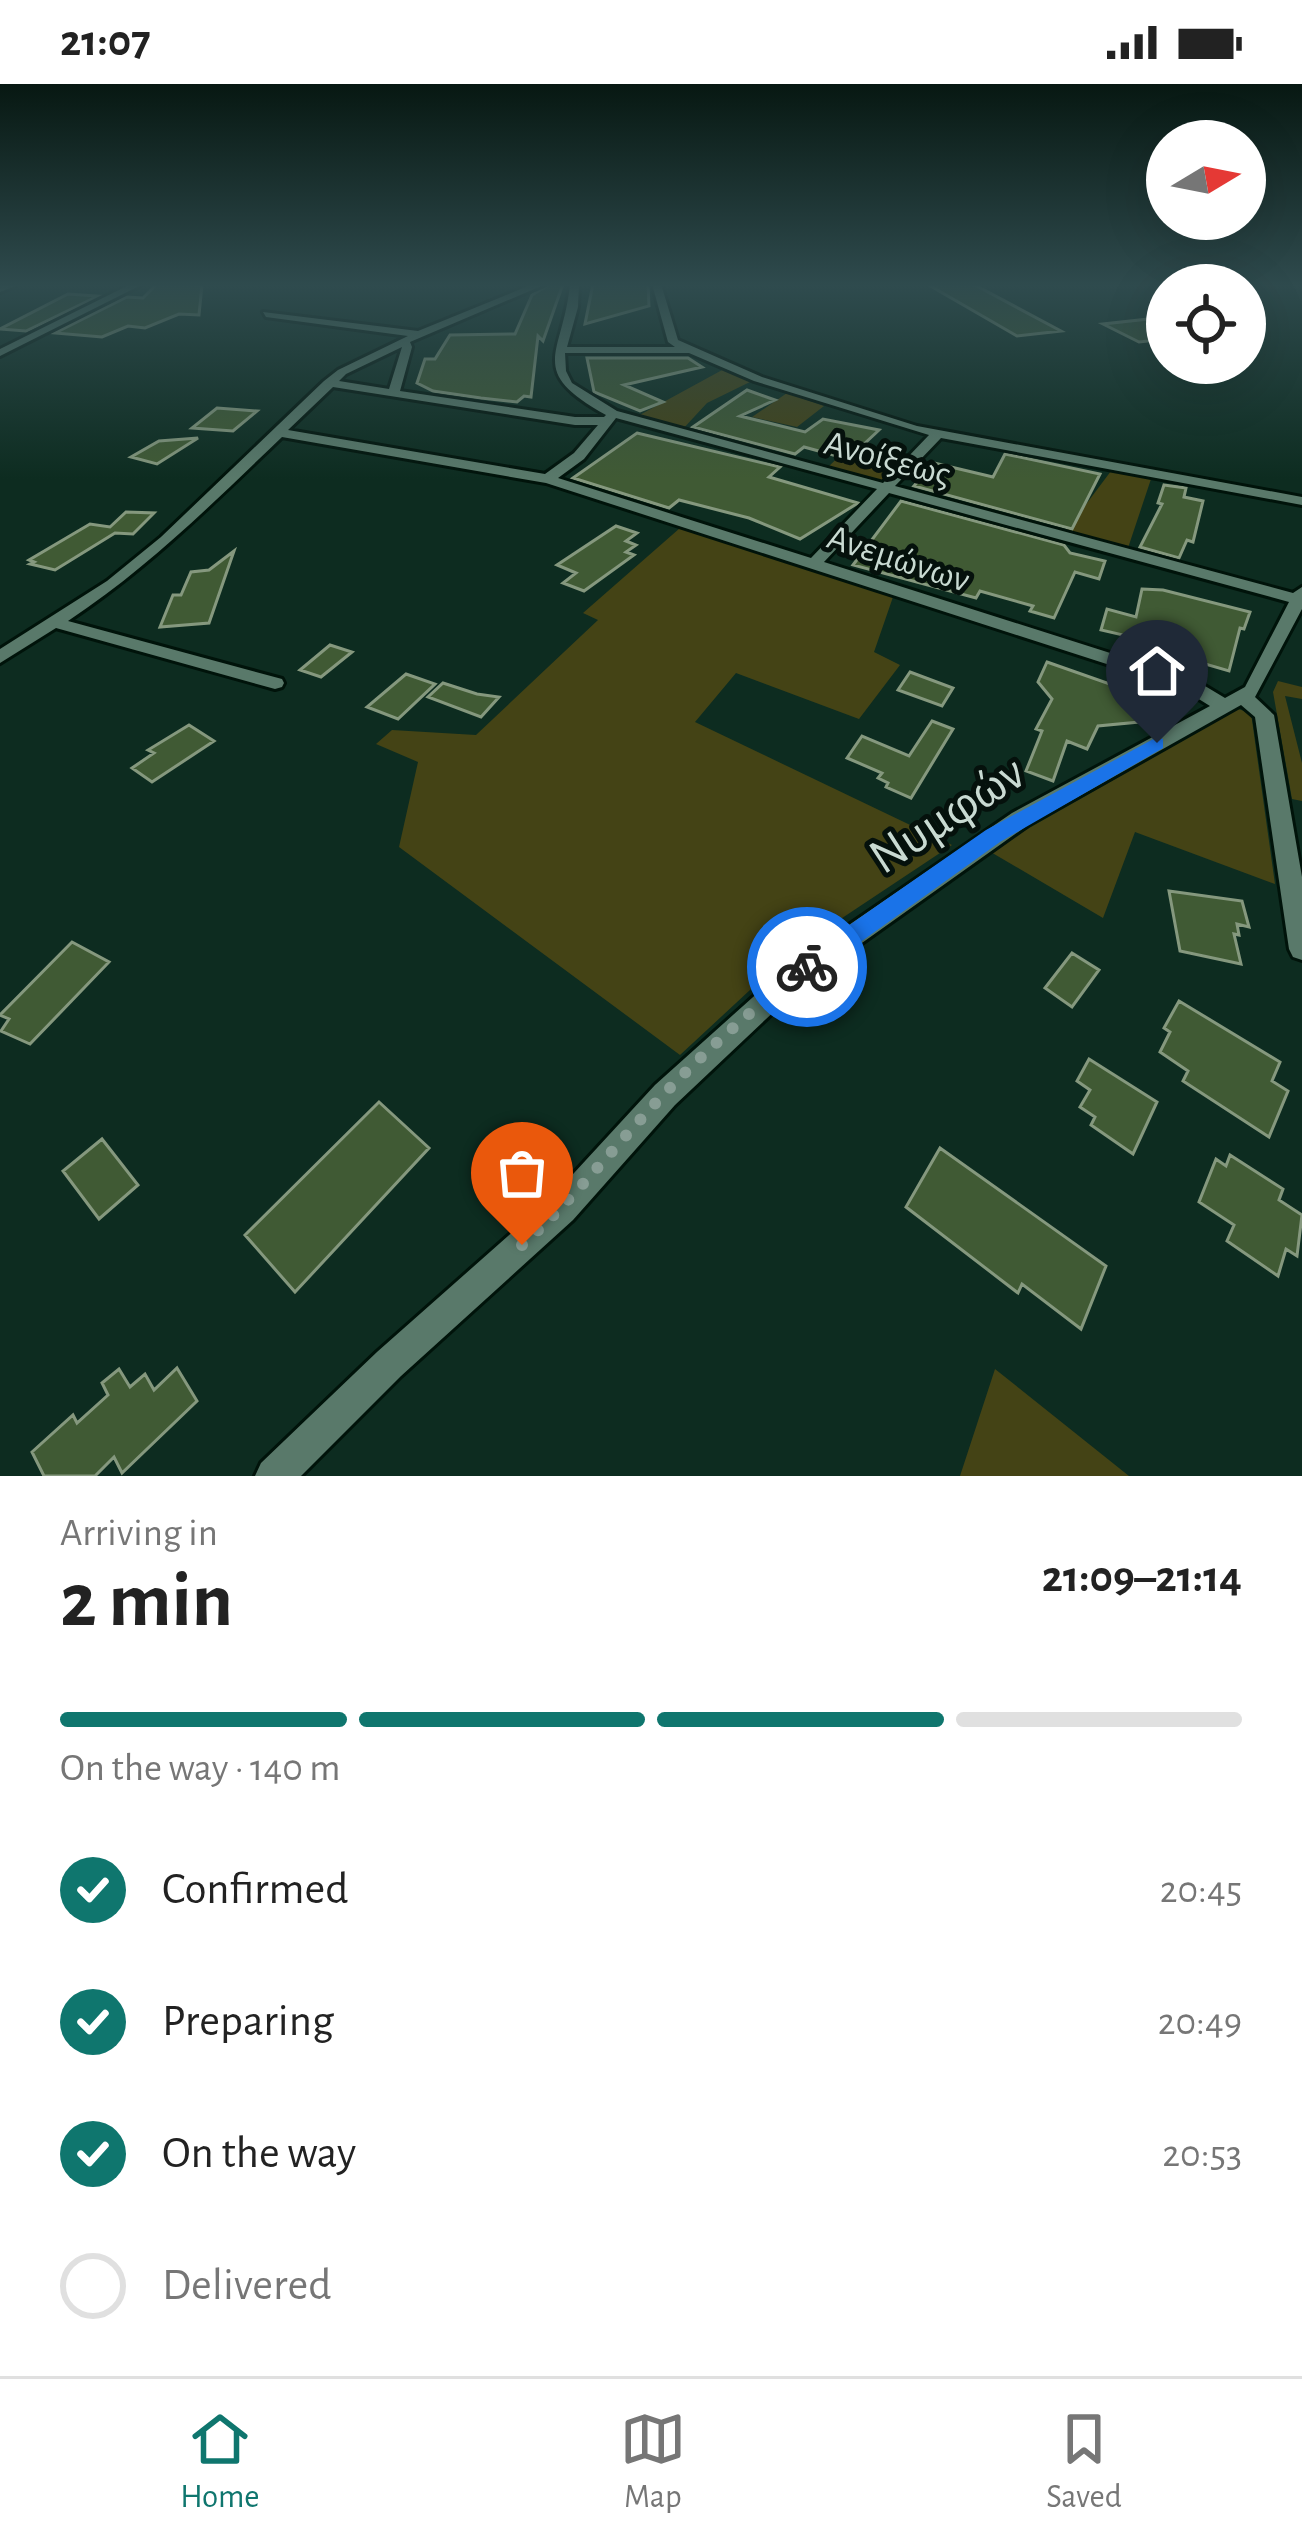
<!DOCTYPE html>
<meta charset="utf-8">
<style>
:root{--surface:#fff;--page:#f2f2f2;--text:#222;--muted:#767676;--line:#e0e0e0;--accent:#0f766e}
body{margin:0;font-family:"Alegreya Sans",sans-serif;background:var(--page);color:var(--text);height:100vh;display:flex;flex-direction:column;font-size:45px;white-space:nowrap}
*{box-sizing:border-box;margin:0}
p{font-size:39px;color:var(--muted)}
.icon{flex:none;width:66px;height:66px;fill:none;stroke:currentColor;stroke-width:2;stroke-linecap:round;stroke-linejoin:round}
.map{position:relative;height:1392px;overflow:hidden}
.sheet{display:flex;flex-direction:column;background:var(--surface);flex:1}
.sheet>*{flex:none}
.needle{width:78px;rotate:80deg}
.controls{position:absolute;left:1146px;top:36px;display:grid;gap:24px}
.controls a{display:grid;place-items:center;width:120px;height:120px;border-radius:50%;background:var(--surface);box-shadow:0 12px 48px #0002;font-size:60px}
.pin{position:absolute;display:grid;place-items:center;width:102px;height:102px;color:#fff;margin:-123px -51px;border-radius:50% 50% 50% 0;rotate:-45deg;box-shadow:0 0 12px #0007}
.pin .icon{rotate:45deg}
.courier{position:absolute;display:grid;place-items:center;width:120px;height:120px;margin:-60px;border:9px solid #1a73e8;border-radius:50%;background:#fff;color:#222;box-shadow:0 3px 15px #0007}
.overview em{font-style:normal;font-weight:700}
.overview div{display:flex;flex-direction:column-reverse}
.overview{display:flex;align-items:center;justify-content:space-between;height:204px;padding:0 60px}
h1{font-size:78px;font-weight:700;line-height:90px}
.bar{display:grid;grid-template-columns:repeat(4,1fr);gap:18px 12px;align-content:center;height:144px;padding:0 60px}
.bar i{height:15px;border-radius:9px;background:var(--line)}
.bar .current{background:var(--accent)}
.bar p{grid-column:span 4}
ol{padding:0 60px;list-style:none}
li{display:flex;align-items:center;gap:36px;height:132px}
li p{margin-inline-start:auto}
li .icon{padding:12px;border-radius:50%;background:var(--accent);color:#fff;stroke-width:4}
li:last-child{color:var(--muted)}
li i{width:66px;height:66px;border:6px solid var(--line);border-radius:50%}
.status{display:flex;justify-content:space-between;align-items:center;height:84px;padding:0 60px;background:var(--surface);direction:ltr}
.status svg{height:33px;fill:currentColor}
.menu{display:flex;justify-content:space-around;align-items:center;height:168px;border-top:3px solid var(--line);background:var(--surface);font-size:33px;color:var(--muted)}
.menu a{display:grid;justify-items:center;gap:6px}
.menu .current{color:var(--accent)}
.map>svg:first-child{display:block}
.green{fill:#444315}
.building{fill:#405a34;stroke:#85987e;stroke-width:3}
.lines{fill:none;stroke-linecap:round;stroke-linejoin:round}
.street-casing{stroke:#00130a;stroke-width:6}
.street{fill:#59796a;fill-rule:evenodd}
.route{fill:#1a73e8}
.done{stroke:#879d94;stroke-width:12;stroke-dasharray:0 21.6}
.labels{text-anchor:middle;stroke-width:10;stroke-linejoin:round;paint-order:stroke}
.far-street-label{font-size:36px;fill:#c9dad2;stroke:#05110c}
.near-street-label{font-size:51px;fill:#c9dad2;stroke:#05110c}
</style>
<div class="status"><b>21:07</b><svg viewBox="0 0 49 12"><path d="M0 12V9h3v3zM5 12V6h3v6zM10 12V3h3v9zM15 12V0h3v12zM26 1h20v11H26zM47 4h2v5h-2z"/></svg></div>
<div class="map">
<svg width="1302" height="1392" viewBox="0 0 1302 1392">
<rect width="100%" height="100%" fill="#0d2c20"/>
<path class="green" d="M724,285L752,297L707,319L682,346L636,333Z
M787,309L824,322L797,343L752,333Z
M852,360L907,374L883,399L827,384Z
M1111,387L1151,395L1128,464L1066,447Z
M680,444L893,513L874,568L900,581L859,635L736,589L695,638L952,761L791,868L680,971L399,763L418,678L376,660L392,646L476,651L598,536L583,529Z
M1278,597L1302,603V615L1285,612L1302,679V717L1292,715L1273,608Z
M1238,625L1251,629L1275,800L1135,748L1103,834L989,767Z
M995,1285L1129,1392H960Z"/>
<path class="building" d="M157,200L202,201L199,231L179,230L145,244L128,242L102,253L55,249L127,213L143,214Z
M550,200H563L543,257L538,252L531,313L524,312L517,318L481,314L433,307L417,299L425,275H435L450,251L515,250L532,211Z
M593,200H648L649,222L585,240Z
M927,200H973L1061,247L1017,252Z
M68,210L98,212L26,247L0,245Z
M1167,233V255L1139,258L1103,240Z
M587,274H688L702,283L624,301L663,318L640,327L594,308Z
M747,306L775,316L740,332L805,348L823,335L879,346L848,375L804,363L795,370L693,343Z
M217,324L257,327L233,347L192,344Z
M637,349L780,383L769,393L858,419L800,455L749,434L679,416L669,424L573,394Z
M198,354L157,380L131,373L159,357Z
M1005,370L1100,390L1072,445L914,402L934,379L993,393Z
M1164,401L1186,404L1184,413L1203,417L1193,458L1187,456L1179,474L1140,463L1162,420L1158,419Z
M901,417L1064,461L1070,469L1105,477L1099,495L1075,488L1054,534L1030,527L1033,522L980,507L976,514L853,481Z
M126,428L154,429L133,450L115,449L55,486L30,480L34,478L29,476L90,440L110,443Z
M616,442L637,449L626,457L636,461L626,468L634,471L584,507L563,499L576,489L557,481Z
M234,467L209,539L160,543L173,511H181L191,488L209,486Z
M1142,505L1163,506L1250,528L1244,545L1240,544L1229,587L1181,573L1184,565L1101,546L1107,525L1136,533Z
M330,561L352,568L321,593L300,586Z
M1047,578L1150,614L1139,638L1098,642L1087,665L1067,657L1053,697L1026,687L1042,647L1036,645L1052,615L1038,598Z
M910,588L953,604L942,622L898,606Z
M406,590L435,600L398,635L367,623Z
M443,599L477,610L499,613L481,633L428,613Z
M932,637L953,645L911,714L886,703L888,699L878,694L882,689L847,674L862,652L909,672Z
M189,641L214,657L152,698L132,684L154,669L148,666Z
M1169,807L1242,817L1249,843L1237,840L1239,851L1234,850L1241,880L1180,867Z
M72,858L109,878L30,960L1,947L9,935L0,931Z
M1072,869L1099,886L1072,923L1045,904Z
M1179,917L1280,978L1272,997L1288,1007L1269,1053L1183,997L1188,987L1160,968L1170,948L1164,944Z
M1089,975L1157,1018L1133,1070L1091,1041L1095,1033L1080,1023L1090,1006L1077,997Z
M379,1018L429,1064L295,1208L245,1151Z
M102,1055L138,1101L99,1135L63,1087Z
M940,1064L1106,1182L1081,1245L1022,1200L1018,1209L906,1123Z
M1230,1071L1283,1105L1279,1116L1302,1131L1297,1172L1286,1165L1278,1192L1227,1157L1234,1141L1199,1118L1216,1075L1226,1082Z
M177,1284L197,1317L122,1389L114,1373L95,1392H44L32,1368L73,1331L77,1339L108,1311L102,1299L119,1285L130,1303L145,1290L154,1306Z"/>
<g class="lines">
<g class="street-casing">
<path id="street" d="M16,200L15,202L0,208V202Z
M131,200H143L0,272V265Z
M533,200H546L410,258L412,263L400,307L575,333H604L606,331C525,286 563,272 570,200H579L578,223L567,263H675L668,258L652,200H661L678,256L762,293L917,342L1302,413V421L941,354L895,402L1293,509L1302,503V525L1255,613L1274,631L1302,793V876L1293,873L1289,865L1255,633L1241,621L1028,741L800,903L675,1021L573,1136L401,1292L301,1392H255L261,1379L377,1268L551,1114L655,1001L782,887L1012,729L1210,622L1181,604L546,399L282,353C213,419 148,484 68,537L282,595L284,599L282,603L275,605L56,544L0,579V565L107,497L161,453L324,297L338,286L408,252L266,233L263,228L418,247ZM402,263L389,305L339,297L346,290ZM565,269H689L754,297L929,351L883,399L617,327L572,299L566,287ZM333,303L575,341H598L574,369L545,390L288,346ZM616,334L877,405L811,474L558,394L584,375ZM889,409L1289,518L1245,603L1225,614L1195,596L824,478Z"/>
</g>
<use href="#street" class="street"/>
</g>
<linearGradient id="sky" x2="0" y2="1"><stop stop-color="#071812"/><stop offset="0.51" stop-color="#2f4b4e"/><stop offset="1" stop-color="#2f4b4e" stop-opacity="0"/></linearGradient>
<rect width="1302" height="395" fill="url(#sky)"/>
<path class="route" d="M1157,653L1163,655V664L1000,758L816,890H799V876L986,746Z"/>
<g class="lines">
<path class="done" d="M522,1161C569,1119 607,1072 649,1026C697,974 751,926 807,883"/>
</g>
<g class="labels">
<g class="far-street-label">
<text transform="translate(888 373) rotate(15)" y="13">Ανοίξεως</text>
<text transform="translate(899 473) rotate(18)" y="13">Ανεμώνων</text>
</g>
<g class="near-street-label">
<text transform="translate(946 729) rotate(-33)" y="18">Νυμφών</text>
</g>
</g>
</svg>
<div class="controls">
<a><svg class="needle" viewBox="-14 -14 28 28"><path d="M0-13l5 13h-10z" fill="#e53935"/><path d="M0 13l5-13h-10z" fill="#767676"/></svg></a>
<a><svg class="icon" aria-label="locate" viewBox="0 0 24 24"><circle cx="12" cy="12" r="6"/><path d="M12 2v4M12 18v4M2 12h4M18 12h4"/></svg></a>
</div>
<div class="pin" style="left:522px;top:1161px;background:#ea580c"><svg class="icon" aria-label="bag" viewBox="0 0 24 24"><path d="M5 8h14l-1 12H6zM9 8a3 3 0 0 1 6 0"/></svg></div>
<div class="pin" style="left:1157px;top:659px;background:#1f2937"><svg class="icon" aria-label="home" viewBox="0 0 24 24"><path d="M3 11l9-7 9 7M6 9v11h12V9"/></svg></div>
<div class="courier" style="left:807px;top:883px"><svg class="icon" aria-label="bike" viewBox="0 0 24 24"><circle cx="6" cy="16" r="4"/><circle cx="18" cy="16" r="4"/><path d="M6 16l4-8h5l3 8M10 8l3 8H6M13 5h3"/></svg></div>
</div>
<section class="sheet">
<div class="overview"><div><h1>2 min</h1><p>Arriving in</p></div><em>21:09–21:14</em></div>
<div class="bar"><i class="current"></i><i class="current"></i><i class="current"></i><i></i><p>On the way · 140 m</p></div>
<ol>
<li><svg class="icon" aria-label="check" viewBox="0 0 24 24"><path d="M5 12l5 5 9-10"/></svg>Confirmed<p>20:45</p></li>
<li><svg class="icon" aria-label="check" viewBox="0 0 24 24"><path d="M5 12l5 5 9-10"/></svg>Preparing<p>20:49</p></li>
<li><svg class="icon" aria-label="check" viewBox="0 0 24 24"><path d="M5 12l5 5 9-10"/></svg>On the way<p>20:53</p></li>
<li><i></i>Delivered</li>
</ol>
</section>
<nav class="menu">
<a class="current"><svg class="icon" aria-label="home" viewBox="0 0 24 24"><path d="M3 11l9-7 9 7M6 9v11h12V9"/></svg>Home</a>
<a><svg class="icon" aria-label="map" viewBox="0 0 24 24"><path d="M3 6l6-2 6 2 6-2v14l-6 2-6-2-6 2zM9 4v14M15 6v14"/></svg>Map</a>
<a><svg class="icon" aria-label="saved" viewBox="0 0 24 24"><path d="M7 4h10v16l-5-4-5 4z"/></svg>Saved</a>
</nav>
